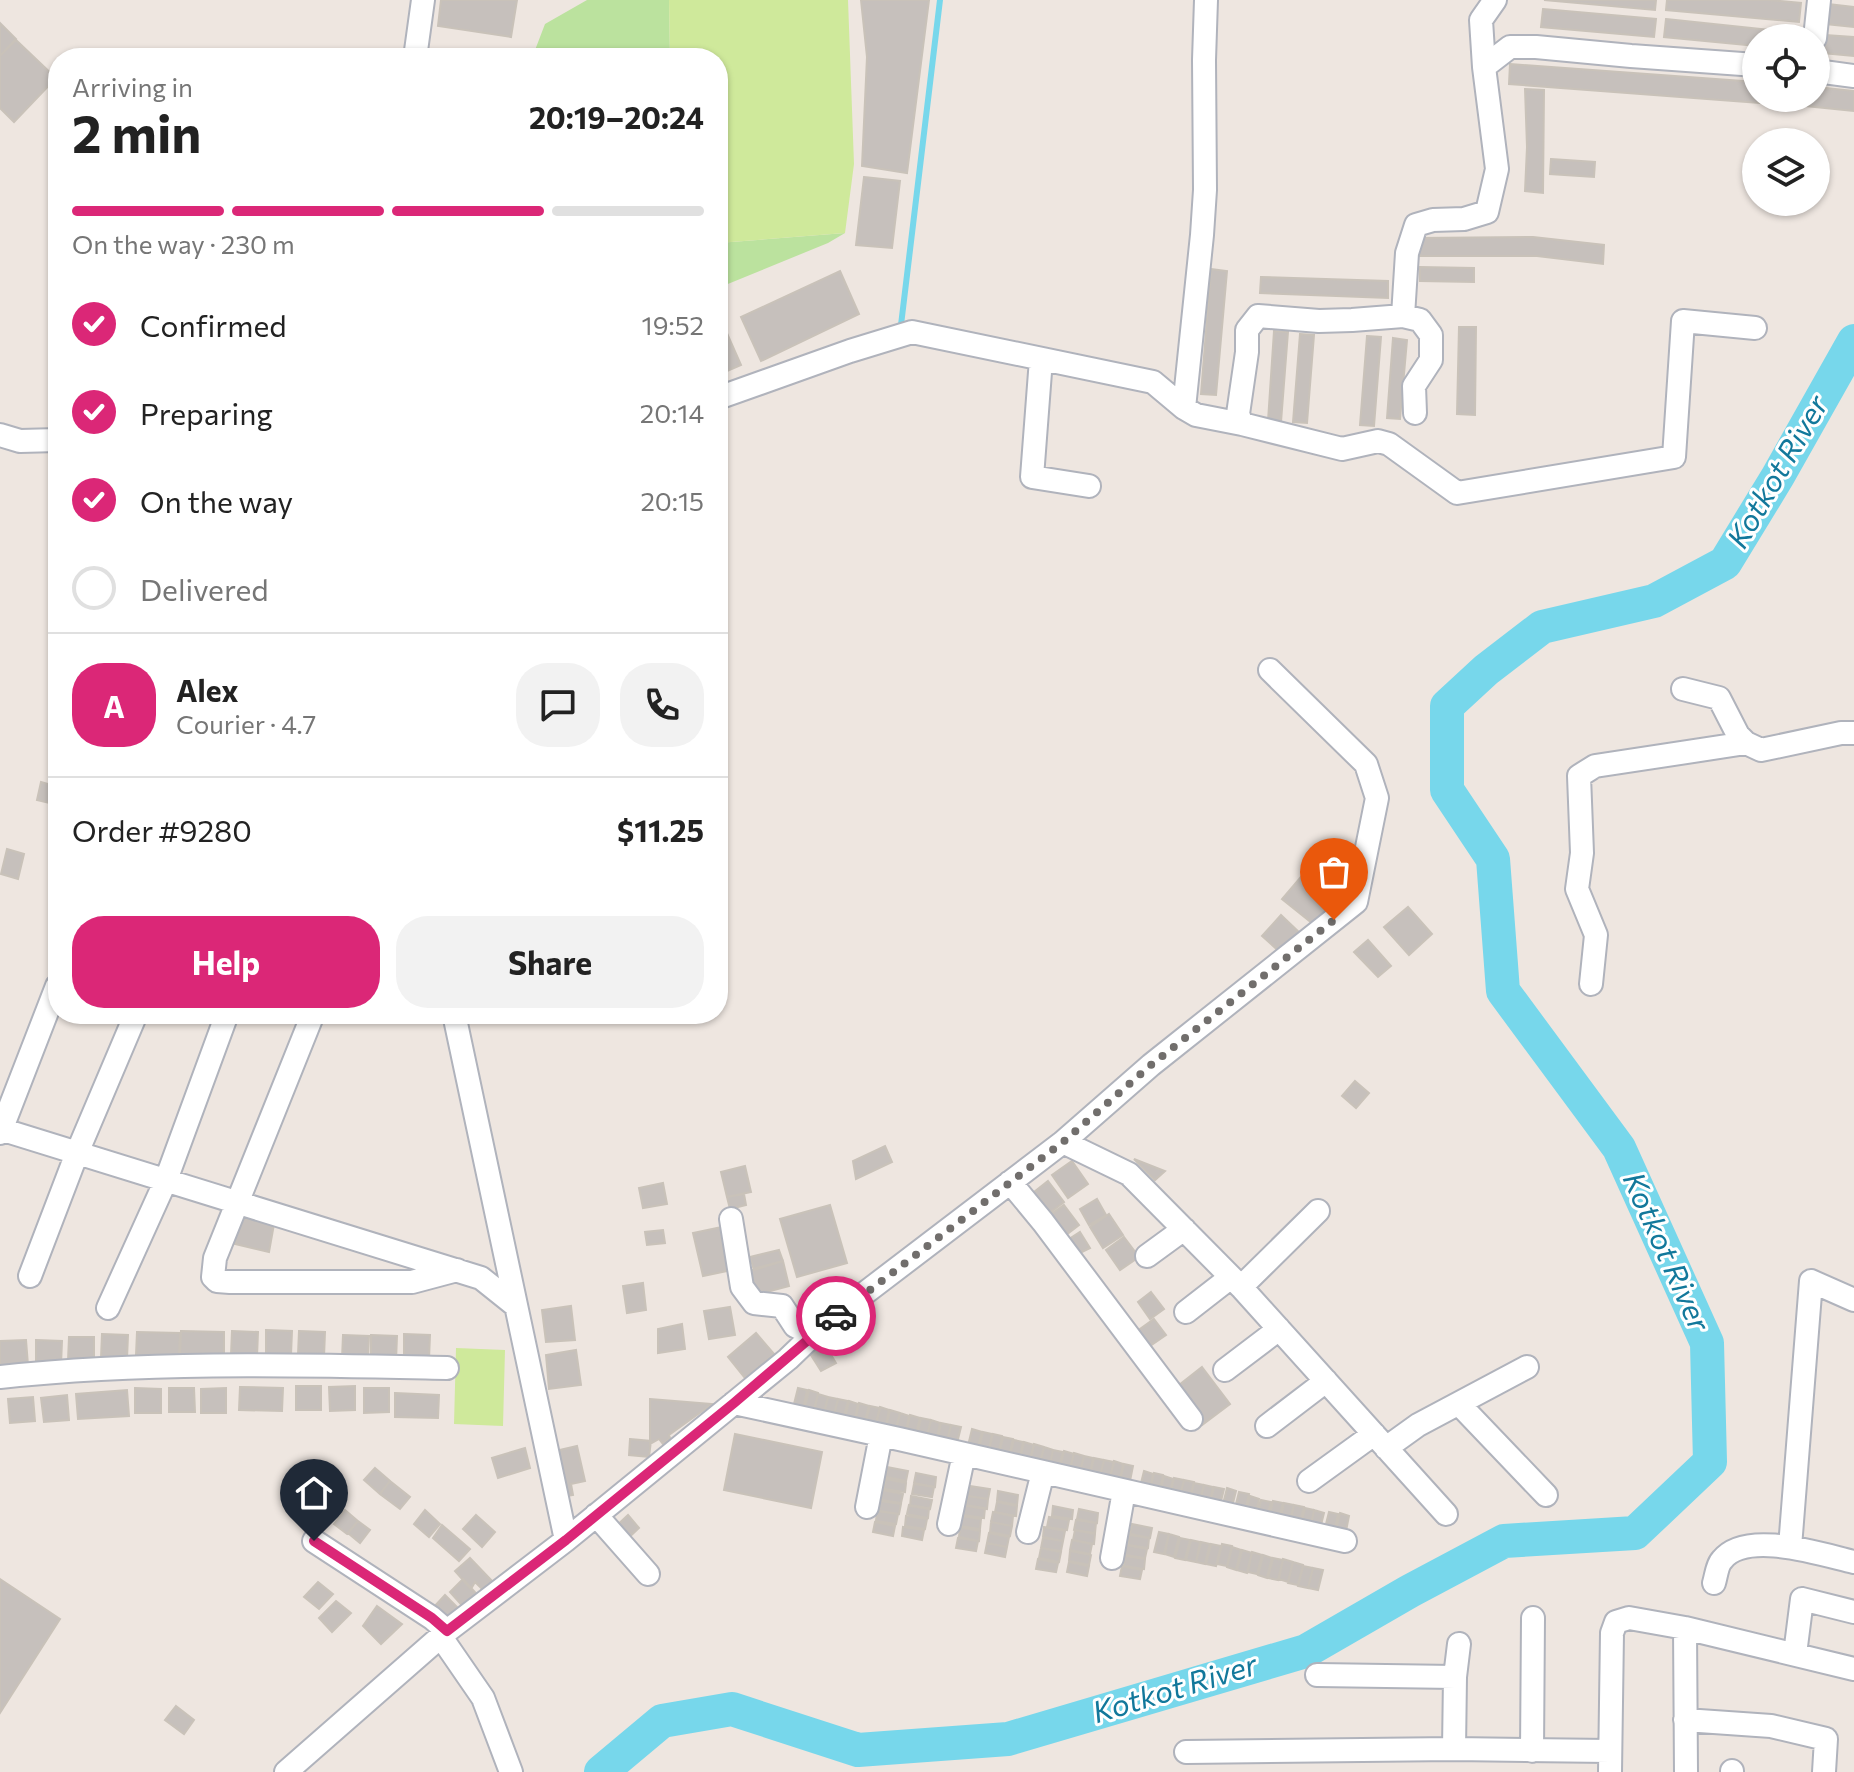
<!DOCTYPE html>
<meta charset="utf-8">
<style>
:root{--surface:#fff;--page:#f2f2f2;--text:#222;--muted:#767676;--line:#e0e0e0;--accent:#db2777}
body{margin:0;font-family:Commissioner,sans-serif;background:var(--page);color:var(--text);height:100vh;display:flex;flex-direction:column;font-size:30px;white-space:nowrap}
*{box-sizing:border-box;margin:0}
p{font-size:26px;color:var(--muted)}
.icon{flex:none;width:44px;height:44px;fill:none;stroke:currentColor;stroke-width:2;stroke-linecap:round;stroke-linejoin:round}
.map{position:relative;flex:1;overflow:hidden}
.details{position:absolute;left:48px;top:48px;width:680px;height:976px;display:flex;flex-direction:column;background:var(--surface);border-radius:32px;box-shadow:0 2px 6px #0004}
.details>*{flex:none}
.tools{position:absolute;left:1742px;top:24px;display:grid;gap:16px}
.tools a{display:grid;place-items:center;width:88px;height:88px;border-radius:50%;background:var(--surface);box-shadow:0 2px 6px #0004;font-size:40px}
.pin{position:absolute;display:grid;place-items:center;width:68px;height:68px;color:#fff;margin:-82px -34px;border-radius:50% 50% 50% 0;rotate:-45deg;box-shadow:0 0 8px #0007}
.pin .icon{rotate:45deg}
.courier{position:absolute;display:grid;place-items:center;width:80px;height:80px;margin:-40px;border:6px solid #db2777;border-radius:50%;background:#fff;color:#222;box-shadow:0 2px 10px #0007}
.head em{font-style:normal;font-weight:700}
.head div{display:flex;flex-direction:column-reverse}
.head{display:flex;align-items:center;justify-content:space-between;height:136px;padding:0 24px}
h1{font-size:52px;font-weight:700;line-height:60px}
.bar{display:grid;grid-template-columns:repeat(4,1fr);gap:12px 8px;align-content:center;height:96px;padding:0 24px}
.bar i{height:10px;border-radius:6px;background:var(--line)}
.bar .current{background:var(--accent)}
.bar p{grid-column:span 4}
.line{display:flex;align-items:center;gap:20px;padding:0 24px;border-top:2px solid var(--line)}
.line div{flex:1}
.round{display:grid;place-items:center;flex:none;width:84px;height:84px;border-radius:32px;background:var(--page)}
ol{padding:0 24px;list-style:none}
li{display:flex;align-items:center;gap:24px;height:88px}
li p{margin-inline-start:auto}
li .icon{padding:8px;border-radius:50%;background:var(--accent);color:#fff;stroke-width:4}
li:last-child{color:var(--muted)}
li i{width:44px;height:44px;border:4px solid var(--line);border-radius:50%}
.button{display:flex;gap:16px;margin-top:auto;padding:16px 24px}
.button a{flex:1;height:92px;border-radius:32px;background:var(--accent);color:#fff;font-size:32px;font-weight:700;line-height:92px;text-align:center}
.button a+a{background:var(--page);color:var(--text)}
.map>svg:first-child{display:block}
.green{fill:#bbe29e}
.pitch{fill:#cfe99b}
.lines{fill:none;stroke-linecap:round;stroke-linejoin:round}
.stream{stroke:#77d7eb;stroke-width:6}
.river{stroke:#77d7eb;stroke-width:34}
.building{fill:#c6c0bc;stroke:#c9c2b9;stroke-width:2}
.minor-casing{stroke:#b0b3bc;stroke-width:26}
.minor{stroke:#fff;stroke-width:22}
.done{stroke:#716e6c;stroke-width:8;stroke-dasharray:0 14.4}
.route{stroke:#db2777;stroke-width:10}
.labels{text-anchor:middle;stroke-width:6;stroke-linejoin:round;paint-order:stroke}
.water-label{font-size:30px;font-style:italic;fill:#12789b;stroke:#fff}
</style>
<div class="map">
<svg width="1854" height="1772" viewBox="0 0 1854 1772">
<rect width="100%" height="100%" fill="#eee6e0"/>
<path class="green" d="M587,0H669L670,58H557L553,48L532,58L545,24Z
M845,233L828,243L718,288V243Z"/>
<path class="pitch" d="M669,0H848L854,164L845,233L718,243V58H670Z
M456,1348L505,1350L503,1426L454,1424Z"/>
<g class="lines">
<path class="stream" d="M897,327L901,325L940,0"/>
<path class="river" d="M601,1772L662,1721L732,1709L858,1750L1008,1739L1306,1651L1410,1591L1504,1541L1635,1533L1710,1462L1707,1343L1619,1148L1503,991L1493,859L1447,790V706L1486,670L1542,627L1654,601L1725,563L1778,476L1854,341"/>
</g>
<path class="building" d="M441,0H517L511,37L438,26Z
M861,0H929L907,173L862,166L867,57Z
M1544,0H1656L1655,10Z
M1667,0H1770L1801,3L1799,22L1666,10Z
M1828,4L1854,7V27L1826,24Z
M1543,9L1656,19L1654,37L1541,27Z
M1666,19L1800,33L1799,38H1756V46L1664,37Z
M0,23L16,39L0,56Z
M1825,35L1854,37V56L1823,53Z
M16,40L56,78L14,122L0,108V56Z
M1510,64L1756,82V98H1800L1799,106L1509,84Z
M1816,87L1854,91V111L1806,106L1807,98H1816Z
M1525,89L1544,90L1543,193L1525,191L1527,147Z
M1551,159L1595,162L1594,177L1550,174Z
M864,177L900,181L892,248L856,245Z
M1533,237L1604,245L1603,264L1537,256H1420L1419,238Z
M1420,267L1474,268V282L1420,281Z
M1211,269L1227,271L1216,395L1201,394Z
M840,271L859,314L761,361L741,317Z
M1261,277L1388,281V298L1260,293Z
M722,322L741,365L718,375V324Z
M1459,327H1476L1475,415L1457,414Z
M1274,331L1288,332L1281,422L1268,421Z
M1300,334L1314,335L1307,423L1293,422Z
M1367,336L1381,337L1374,426L1360,425Z
M1393,338L1407,340L1400,419L1387,418Z
M41,782L58,787V805L37,800Z
M7,849L24,854L18,879L1,874Z
M1318,857L1352,885L1317,927L1282,899Z
M1408,907L1432,934L1409,955L1384,927Z
M1281,915L1301,934L1282,954L1262,936Z
M1368,940L1391,966L1378,977L1354,952Z
M1355,1081L1369,1093L1356,1108L1342,1096Z
M885,1146L892,1162L856,1179L853,1161Z
M1134,1159L1165,1171L1155,1180Z
M1072,1161L1088,1184L1068,1198L1052,1175Z
M745,1166L751,1192L727,1197L721,1172Z
M1048,1181L1064,1202L1044,1217L1029,1196Z
M663,1183L667,1204L643,1208L639,1188Z
M744,1194L746,1205L730,1209L727,1197Z
M1097,1199L1106,1215L1089,1225L1080,1209Z
M830,1205L847,1263L797,1277L780,1219Z
M1064,1205L1079,1225L1062,1238L1046,1218Z
M1109,1214L1123,1235L1103,1248L1090,1227Z
M238,1217L274,1224L269,1252L235,1244Z
M722,1227L732,1270L703,1276L693,1233Z
M663,1230L665,1243L647,1245L645,1232Z
M1080,1232L1090,1248L1078,1254L1069,1239Z
M1124,1237L1139,1257L1120,1270L1106,1250Z
M779,1250L783,1261L754,1270L750,1257Z
M783,1261L789,1286L752,1296L745,1271Z
M643,1283L646,1310L627,1313L623,1286Z
M1151,1292L1164,1309L1150,1319L1138,1302Z
M571,1306L575,1340L546,1342L542,1310Z
M730,1307L735,1335L709,1339L704,1311Z
M1154,1319L1166,1335L1144,1350L1133,1334Z
M682,1324L685,1349L658,1353V1329Z
M266,1330L292,1331L291,1355L266,1354Z
M181,1331L224,1332V1356L180,1354Z
M232,1331L258,1332L257,1357L231,1355Z
M299,1331L325,1332L324,1357L298,1355Z
M137,1332L180,1333L179,1357L136,1355Z
M756,1333L774,1354L745,1378L728,1357Z
M102,1334L128,1335L127,1359L101,1358Z
M404,1334L430,1335L429,1359L404,1358Z
M343,1335L369,1336L368,1360L342,1359Z
M371,1335L397,1336L396,1361L371,1360Z
M69,1337H94V1362L68,1361Z
M26,1340L28,1365L0,1367V1341Z
M36,1340L62,1341L61,1365L36,1364Z
M824,1343L836,1363L821,1371L809,1352Z
M576,1350L581,1385L549,1389L546,1355Z
M1202,1367L1230,1404L1202,1425L1174,1389Z
M296,1386H321V1410H296Z
M355,1386V1410L330,1411L329,1387Z
M240,1387L283,1388L282,1411L239,1410Z
M135,1388L161,1389V1413H135Z
M169,1388H194L195,1412H169Z
M226,1388V1413H201V1389Z
M364,1388H389V1412L364,1413Z
M798,1388L807,1390L803,1410L793,1408Z
M127,1390L129,1416L78,1419L76,1394Z
M809,1390L818,1393L814,1413L804,1410Z
M395,1393L439,1395L438,1418L395,1417Z
M818,1394L828,1397L823,1417L813,1414Z
M67,1395L69,1420L44,1422L41,1398Z
M33,1397L35,1421L10,1423L8,1399Z
M828,1397L838,1399L833,1419L823,1417Z
M650,1399L712,1404L669,1435L670,1438L663,1444L659,1439L650,1444Z
M838,1399L848,1401L843,1421L833,1419Z
M849,1401L858,1404L854,1424L844,1421Z
M859,1403L869,1406L864,1426L855,1423Z
M870,1406L880,1408L875,1428L865,1425Z
M880,1407L889,1410L885,1430L875,1427Z
M890,1410L900,1413L895,1433L885,1430Z
M900,1413L909,1416L905,1436L895,1433Z
M910,1415L920,1418L915,1438L906,1435Z
M921,1418L931,1420L926,1440L916,1438Z
M931,1420L940,1423L936,1443L926,1440Z
M941,1423L951,1425L946,1445L937,1443Z
M951,1425L961,1427L956,1447L946,1445Z
M972,1429L982,1432L977,1452L967,1450Z
M983,1432L992,1434L988,1454L978,1452Z
M735,1434L822,1452L811,1508L724,1490Z
M993,1434L1002,1436L998,1456L988,1453Z
M1003,1437L1013,1439L1008,1460L998,1457Z
M630,1439L651,1441L649,1457L629,1455Z
M1014,1440L1023,1442L1019,1462L1009,1459Z
M1024,1442L1034,1445L1029,1465L1019,1462Z
M1034,1444L1044,1447L1039,1467L1029,1464Z
M577,1446L585,1481L571,1484L573,1495L561,1497L551,1452Z
M1044,1447L1053,1450L1049,1470L1039,1467Z
M525,1448L530,1468L498,1478L492,1458Z
M1053,1450L1063,1452L1058,1472L1049,1470Z
M1064,1451L1074,1454L1069,1473L1059,1471Z
M1074,1453L1084,1456L1079,1476L1069,1473Z
M1084,1456L1093,1458L1089,1478L1079,1476Z
M1094,1458L1104,1460L1099,1480L1089,1478Z
M1104,1460L1114,1462L1109,1482L1099,1480Z
M1114,1461L1123,1464L1119,1484L1109,1481Z
M1124,1464L1133,1466L1129,1486L1119,1484Z
M887,1467L908,1471L906,1481L886,1477Z
M375,1468L390,1481L380,1494L364,1480Z
M1144,1471L1153,1474L1149,1494L1139,1491Z
M916,1473L936,1477L935,1487L914,1483Z
M1154,1473L1163,1475L1159,1495L1149,1493Z
M1164,1476L1173,1479L1169,1499L1159,1496Z
M1174,1478L1184,1480L1179,1500L1169,1498Z
M886,1479L906,1483L905,1492L884,1489Z
M1184,1480L1194,1482L1189,1502L1179,1500Z
M390,1481L410,1497L400,1509L380,1494Z
M1194,1483L1204,1485L1199,1505L1189,1503Z
M914,1484L934,1487L932,1497L912,1494Z
M1204,1485L1213,1487L1209,1507L1199,1505Z
M970,1486L990,1489L988,1499L968,1496Z
M1214,1487L1224,1489L1219,1509L1209,1507Z
M1227,1488L1236,1491L1231,1511L1222,1508Z
M883,1490L903,1494L901,1503L881,1500Z
M998,1491L1018,1495L1017,1505L997,1501Z
M1239,1492L1249,1494L1244,1515L1234,1512Z
M911,1496L932,1500L930,1509L910,1506Z
M968,1496L988,1499L987,1509L966,1506Z
M1250,1496L1259,1499L1255,1519L1245,1516Z
M1261,1500L1271,1502L1266,1522L1256,1520Z
M880,1501L901,1504L899,1514L879,1511Z
M1273,1501L1283,1503L1278,1523L1268,1521Z
M997,1502L1017,1506L1016,1516L995,1512Z
M1284,1503L1294,1505L1289,1525L1280,1523Z
M909,1505L929,1508L928,1518L907,1514Z
M965,1505L985,1508L984,1518L963,1515Z
M1294,1505L1304,1507L1299,1527L1290,1525Z
M1053,1506L1073,1510L1072,1519L1052,1516Z
M1305,1508L1314,1510L1310,1530L1300,1528Z
M1079,1509L1098,1513L1097,1523L1077,1519Z
M345,1510L358,1521L347,1534L334,1524Z
M425,1510L440,1524L429,1537L414,1524Z
M1314,1510L1324,1513L1319,1533L1310,1530Z
M877,1511L898,1514L896,1524L876,1521Z
M993,1512L1013,1516L1012,1526L991,1522Z
M1329,1512L1338,1514L1334,1534L1324,1532Z
M1340,1513L1349,1516L1345,1536L1335,1534Z
M476,1515L495,1532L482,1547L463,1529Z
M628,1515L639,1528L623,1543L612,1530Z
M906,1516L927,1519L925,1529L905,1526Z
M961,1516L981,1519L980,1529L959,1526Z
M1049,1517L1069,1520L1067,1530L1047,1527Z
M1076,1520L1096,1523L1095,1533L1074,1530Z
M358,1521L370,1530L360,1543L348,1533Z
M875,1522L895,1526L893,1536L873,1532Z
M991,1522L1012,1526L1010,1536L990,1532Z
M1132,1524L1152,1528L1150,1538L1130,1534Z
M442,1525L470,1549L459,1561L433,1538Z
M903,1527L924,1530L922,1540L902,1536Z
M960,1527L980,1531L979,1541L959,1537Z
M1044,1527L1065,1531L1063,1541L1043,1537Z
M1075,1530L1095,1534L1094,1544L1073,1540Z
M1159,1532L1169,1534L1164,1554L1154,1552Z
M989,1533L1009,1537L1007,1547L987,1543Z
M1169,1534L1179,1537L1174,1557L1165,1554Z
M1129,1535L1149,1538L1148,1548L1128,1545Z
M958,1538L978,1541L976,1551L956,1548Z
M1043,1538L1063,1541L1061,1551L1041,1548Z
M1180,1538L1190,1540L1185,1560L1175,1558Z
M1072,1540L1092,1544L1090,1554L1070,1550Z
M1191,1540L1200,1542L1196,1562L1186,1560Z
M1201,1542L1210,1544L1205,1564L1196,1562Z
M987,1543L1007,1547L1005,1557L985,1553Z
M1211,1544L1221,1546L1216,1566L1206,1564Z
M1222,1544L1232,1546L1227,1566L1217,1564Z
M1126,1545L1147,1549L1145,1558L1125,1555Z
M1232,1547L1241,1550L1236,1570L1227,1567Z
M1041,1548L1061,1552L1059,1562L1039,1558Z
M1242,1550L1252,1553L1247,1573L1237,1570Z
M1070,1551L1091,1555L1089,1565L1069,1561Z
M1252,1552L1262,1555L1257,1574L1248,1572Z
M1263,1555L1272,1558L1267,1578L1258,1575Z
M1125,1556L1145,1559L1144,1569L1124,1566Z
M470,1558L492,1581L482,1589L475,1582L471,1589L455,1571Z
M1273,1558L1283,1560L1278,1580L1268,1578Z
M1038,1559L1058,1563L1056,1572L1036,1569Z
M1283,1559L1293,1562L1288,1582L1279,1579Z
M1069,1562L1089,1566L1087,1576L1067,1572Z
M1293,1562L1303,1565L1298,1585L1288,1583Z
M1122,1566L1142,1570L1140,1579L1120,1576Z
M1303,1566L1313,1568L1308,1588L1298,1586Z
M1313,1568L1323,1570L1318,1590L1308,1588Z
M0,1579L60,1619L0,1713Z
M463,1579L482,1600L468,1612L450,1592Z
M318,1582L333,1594L319,1609L304,1597Z
M445,1595L463,1613L450,1628L432,1609Z
M336,1601L351,1613L332,1632L319,1618Z
M377,1606L402,1624L381,1644L363,1626Z
M176,1706L194,1720L184,1734L165,1720Z"/>
<g class="lines">
<g class="minor-casing">
<path id="minor" d="M1815,38L1819,0
M415,58L423,0
M1484,67L1510,47H1536L1631,56L1756,65
M1816,71L1854,76
M1403,316L1407,253L1416,225L1433,220L1464,219L1487,212L1497,169L1484,67L1481,20L1495,0
M1041,359L1032,477L1089,486
M718,398L850,351L912,332L1153,382L1184,408L1196,415L1242,424L1342,449L1378,441L1389,444L1457,493L1674,457L1683,321L1755,328
M1184,408L1202,235L1205,190L1204,60L1206,0
M1242,424L1238,414L1247,352V330L1258,316L1319,321L1352,320L1403,316L1420,320L1431,335V360L1414,386L1415,413
M0,435L20,441L58,440
M1683,689L1719,698L1738,735L1746,743L1761,750L1841,733H1854
M1591,984L1596,935L1577,889L1582,853L1579,776L1595,766L1746,743
M313,1014L215,1258L213,1277L217,1281L230,1282H412L457,1270
M454,1014L566,1540
M0,1129L481,1278L516,1306
M0,1133L57,986
M1063,1142L1129,1174L1241,1287L1446,1514
M1010,1182L1043,1222L1191,1419
M731,1219L742,1287L754,1303L782,1306L795,1326L813,1335
M1147,1256L1184,1229
M30,1276L77,1153L136,1014
M1241,1287L1318,1211
M108,1308L166,1180L227,1014
M1186,1312L1231,1277
M1225,1370L1279,1329
M0,1377C149,1361 298,1365 447,1368
M734,1403L899,1439L1345,1541
M1459,1404L1546,1495
M1267,1426L1326,1381
M1386,1448L1418,1425L1527,1367
M1309,1481L1374,1434
M867,1507L881,1435
M596,1515L648,1574
M949,1524L964,1454
M1028,1532L1043,1472
M314,1541L432,1618L447,1631
M1790,1547L1811,1281L1854,1300
M1112,1558L1124,1491
M1714,1583C1716,1577 1717,1565 1722,1560C1746,1529 1823,1555 1854,1562
M1685,1628L1686,1772
M441,1637L483,1698L511,1772
M1795,1654L1802,1599L1854,1612
M1317,1675L1455,1677
M1685,1720L1771,1726L1826,1739L1824,1772
M1454,1749L1455,1677L1459,1644
M1532,1751L1533,1618
M1186,1752L1454,1749L1610,1751
M1732,1771V1772
M286,1772L447,1631L566,1540L734,1403L788,1359L813,1335L865,1293L1063,1142L1151,1065L1356,902L1377,798L1366,764L1270,670
M1610,1772L1612,1633L1616,1622L1629,1618L1685,1628L1854,1669"/>
</g>
<use href="#minor" class="minor"/>
</g>
<g class="lines">
<path class="done" d="M836,1316L1063,1142L1151,1065L1334,920"/>
<path class="route" d="M314,1541L432,1618L447,1631L566,1540L734,1403L836,1316"/>
</g>
<g class="labels">
<g class="water-label">
<text transform="translate(1778 472) rotate(-60)" y="10">Kotkot River</text>
<text transform="translate(1666 1252) rotate(66)" y="10">Kotkot River</text>
<text transform="translate(1175 1689) rotate(-17)" y="10">Kotkot River</text>
</g>
</g>
</svg>
<div class="tools">
<a><svg class="icon" aria-label="locate" viewBox="0 0 24 24"><circle cx="12" cy="12" r="6"/><path d="M12 2v4M12 18v4M2 12h4M18 12h4"/></svg></a>
<a><svg class="icon" aria-label="layers" viewBox="0 0 24 24"><path d="M12 4l9 5-9 5-9-5zM3 14l9 5 9-5"/></svg></a>
</div>
<div class="pin" style="left:1334px;top:920px;background:#ea580c"><svg class="icon" aria-label="bag" viewBox="0 0 24 24"><path d="M5 8h14l-1 12H6zM9 8a3 3 0 0 1 6 0"/></svg></div>
<div class="pin" style="left:314px;top:1541px;background:#1f2937"><svg class="icon" aria-label="home" viewBox="0 0 24 24"><path d="M3 11l9-7 9 7M6 9v11h12V9"/></svg></div>
<div class="courier" style="left:836px;top:1316px"><svg class="icon" aria-label="car" viewBox="0 0 24 24"><path d="M5 17H2v-5l4-1 3-4h7l3 4 3 1v5h-3M9 17h6M6 11h13"/><circle cx="7" cy="17" r="2"/><circle cx="17" cy="17" r="2"/></svg></div>
<section class="details">
<div class="head"><div><h1>2 min</h1><p>Arriving in</p></div><em>20:19–20:24</em></div>
<div class="bar"><i class="current"></i><i class="current"></i><i class="current"></i><i></i><p>On the way · 230 m</p></div>
<ol>
<li><svg class="icon" aria-label="check" viewBox="0 0 24 24"><path d="M5 12l5 5 9-10"/></svg>Confirmed<p>19:52</p></li>
<li><svg class="icon" aria-label="check" viewBox="0 0 24 24"><path d="M5 12l5 5 9-10"/></svg>Preparing<p>20:14</p></li>
<li><svg class="icon" aria-label="check" viewBox="0 0 24 24"><path d="M5 12l5 5 9-10"/></svg>On the way<p>20:15</p></li>
<li><i></i>Delivered</li>
</ol>
<div class="line" style="height:144px"><b class="round" style="background:var(--accent);color:#fff">A</b><div><b>Alex</b><p>Courier · 4.7</p></div><a class="round"><svg class="icon" aria-label="chat" viewBox="0 0 24 24"><path d="M4 5h16v11H9l-5 4z"/></svg></a><a class="round"><svg class="icon" aria-label="phone" viewBox="0 0 24 24"><path d="M5 4h4l2 5-3 2q2 4 5 5l2-3 5 2v4C11 20 4 13 5 4z"/></svg></a></div>
<div class="line" style="height:104px"><div>Order #9280</div><b>$11.25</b></div>
<div class="button"><a>Help</a><a>Share</a></div>
</section>
</div>
